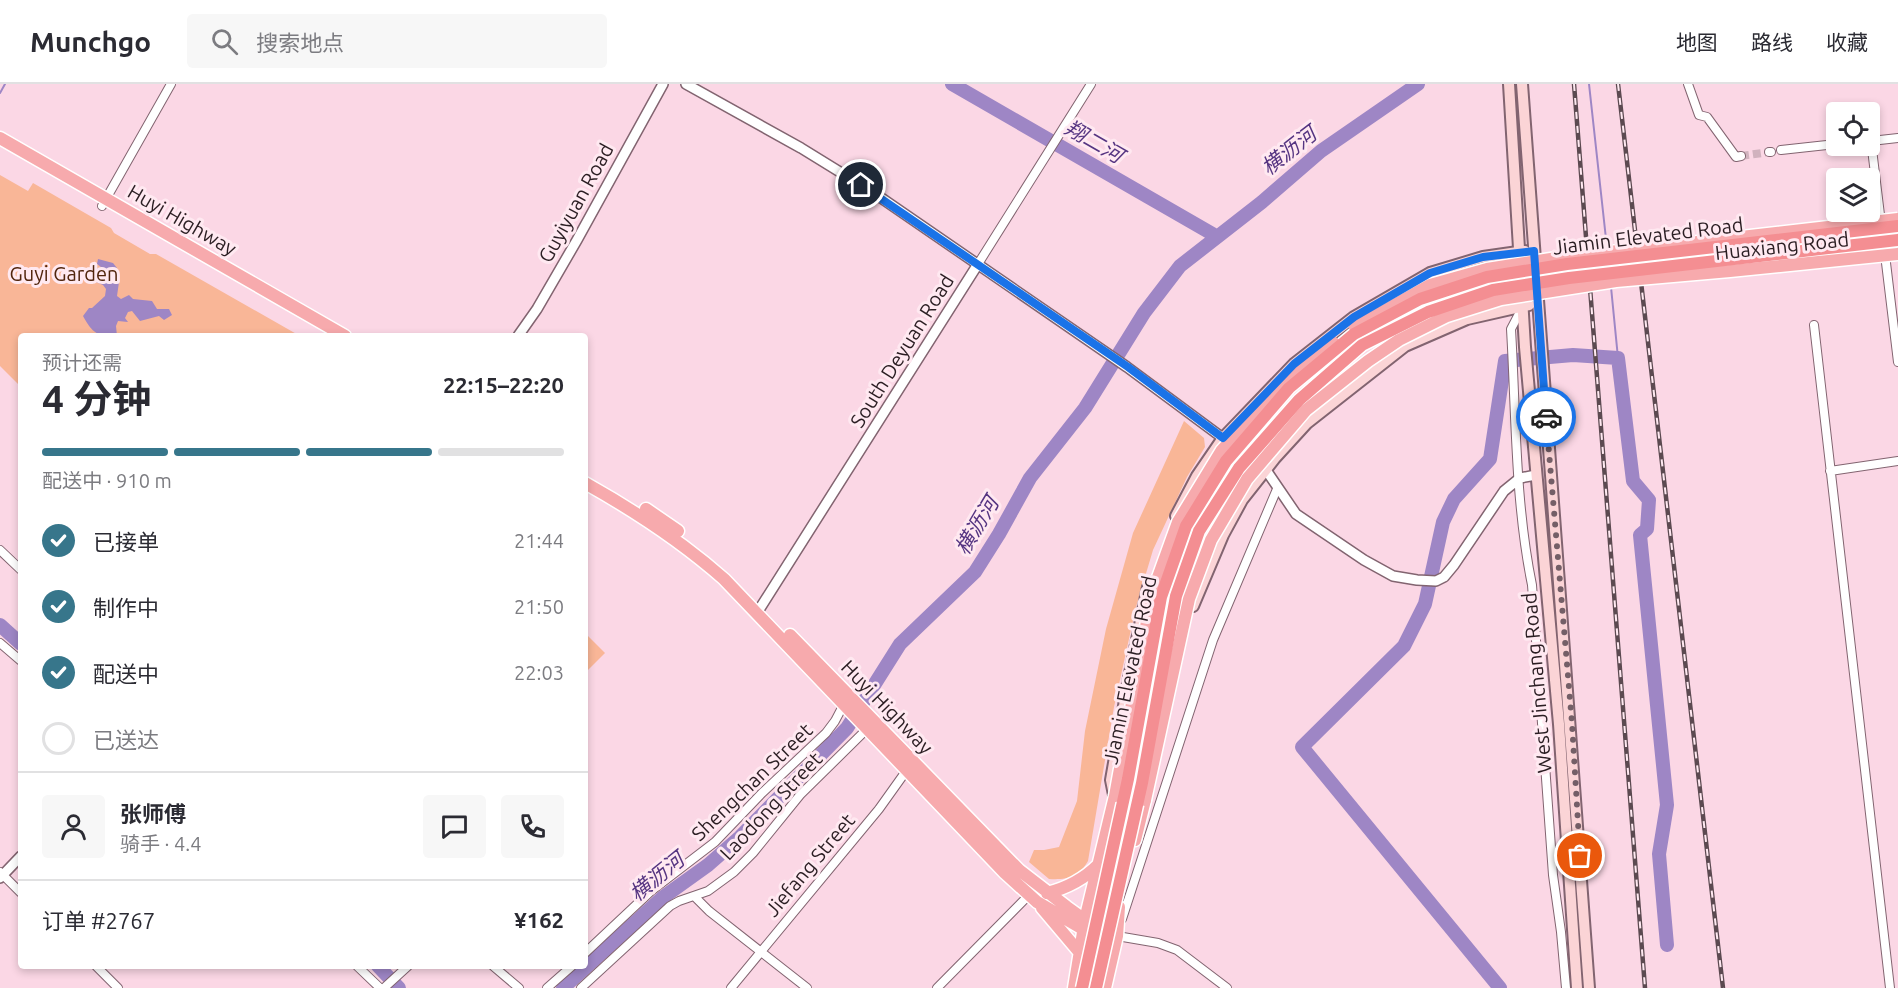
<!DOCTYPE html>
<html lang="zh">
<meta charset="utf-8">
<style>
:root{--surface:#fff;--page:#f7f7f7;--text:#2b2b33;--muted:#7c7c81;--line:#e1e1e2;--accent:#37768b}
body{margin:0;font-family:Ubuntu,"Noto Sans SC",sans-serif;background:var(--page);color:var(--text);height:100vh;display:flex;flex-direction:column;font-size:22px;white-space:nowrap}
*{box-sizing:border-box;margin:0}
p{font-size:20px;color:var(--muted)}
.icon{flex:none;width:33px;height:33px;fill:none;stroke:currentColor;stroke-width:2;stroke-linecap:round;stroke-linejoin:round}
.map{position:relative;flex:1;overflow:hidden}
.sheet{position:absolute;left:18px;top:249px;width:570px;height:636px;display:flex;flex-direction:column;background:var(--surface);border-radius:6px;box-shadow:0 3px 9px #0003}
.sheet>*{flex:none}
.controls{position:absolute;left:1826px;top:18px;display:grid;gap:12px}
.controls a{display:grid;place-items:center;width:54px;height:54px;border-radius:6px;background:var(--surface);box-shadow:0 3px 9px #0003;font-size:30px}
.pin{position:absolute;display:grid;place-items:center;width:51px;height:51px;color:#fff;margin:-26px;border:3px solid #fff;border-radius:50%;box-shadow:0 2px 6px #0007}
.courier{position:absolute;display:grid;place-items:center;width:60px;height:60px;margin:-30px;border:4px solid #1a73e8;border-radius:50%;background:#fff;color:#222;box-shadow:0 2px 8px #0007}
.summary em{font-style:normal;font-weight:700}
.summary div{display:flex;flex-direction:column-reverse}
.summary{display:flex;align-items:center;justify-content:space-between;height:102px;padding:0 24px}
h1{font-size:39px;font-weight:700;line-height:45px}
.bar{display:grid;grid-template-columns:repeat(4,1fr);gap:9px 6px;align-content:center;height:72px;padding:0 24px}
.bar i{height:8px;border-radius:4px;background:var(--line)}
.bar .on{background:var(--accent)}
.bar p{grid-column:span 4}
.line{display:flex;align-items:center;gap:15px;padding:0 24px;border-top:2px solid var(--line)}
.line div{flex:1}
.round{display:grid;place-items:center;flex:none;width:63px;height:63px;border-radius:6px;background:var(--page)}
ol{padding:0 24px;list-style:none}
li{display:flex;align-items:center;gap:18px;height:66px}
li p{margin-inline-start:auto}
li .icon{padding:6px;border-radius:50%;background:var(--accent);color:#fff;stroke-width:4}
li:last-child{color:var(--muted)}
li i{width:33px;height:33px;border:3px solid var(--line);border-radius:50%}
header{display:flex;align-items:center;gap:36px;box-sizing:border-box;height:84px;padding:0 30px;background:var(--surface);border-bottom:2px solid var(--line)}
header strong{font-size:28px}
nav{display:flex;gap:33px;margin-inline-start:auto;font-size:21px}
.search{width:420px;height:54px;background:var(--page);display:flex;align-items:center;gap:15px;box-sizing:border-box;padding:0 21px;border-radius:6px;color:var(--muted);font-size:22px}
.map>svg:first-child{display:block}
.green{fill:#f9b697}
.water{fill:#9e86c5}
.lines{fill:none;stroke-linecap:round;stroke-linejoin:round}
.stream{stroke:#9e86c5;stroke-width:2}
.river{stroke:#9e86c5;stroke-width:14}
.minor-tunnel{stroke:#d1b2be;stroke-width:8;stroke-dasharray:8 4;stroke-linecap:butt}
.minor-casing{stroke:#826470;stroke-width:10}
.tertiary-casing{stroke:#826470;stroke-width:12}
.secondary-casing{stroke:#826470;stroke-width:14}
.primary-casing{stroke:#fff;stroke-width:15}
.minor{stroke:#fff;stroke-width:8}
.tertiary{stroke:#fff;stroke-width:9}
.secondary{stroke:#fbd4d6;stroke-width:10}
.primary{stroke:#f7aaad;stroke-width:12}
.rail-casing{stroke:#5c4a51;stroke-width:4.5}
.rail{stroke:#ffe9f1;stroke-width:2;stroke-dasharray:7;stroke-linecap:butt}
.primary-bridge-casing{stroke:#fff;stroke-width:15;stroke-linecap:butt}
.trunk-bridge-casing{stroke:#fff;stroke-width:15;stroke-linecap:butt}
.primary-bridge{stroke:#f7aaad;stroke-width:12}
.trunk-bridge{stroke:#f48e92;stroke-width:12}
.done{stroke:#745f67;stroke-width:6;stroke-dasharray:0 10.8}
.route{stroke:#1a73e8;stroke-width:8}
.labels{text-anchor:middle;stroke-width:6;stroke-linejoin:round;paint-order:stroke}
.street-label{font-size:20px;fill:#2b1e23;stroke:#ffe9f1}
.park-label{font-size:20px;fill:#51250d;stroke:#ffe9f1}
.water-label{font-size:21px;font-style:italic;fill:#563582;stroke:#ffe9f1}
</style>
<header>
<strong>Munchgo</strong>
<div class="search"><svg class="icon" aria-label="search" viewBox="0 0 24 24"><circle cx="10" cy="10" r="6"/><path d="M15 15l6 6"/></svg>搜索地点</div>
<nav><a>地图</a><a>路线</a><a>收藏</a></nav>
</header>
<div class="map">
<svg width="1898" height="904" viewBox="0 0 1898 904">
<rect width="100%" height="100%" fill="#fbd7e5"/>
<path class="green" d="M0,91L28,107L33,99L111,144L114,149L150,170H156L300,252H21V303L0,282Z
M1184,337L1204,354L1205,363L1187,393L1153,466L1136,523L1114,623L1088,777C1079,793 1068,796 1049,795L1029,778L1034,766H1044L1059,763L1077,717L1085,647L1106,545L1133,449Z
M585,549L605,569L585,589Z"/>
<path class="water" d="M98,175L113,179L117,184L108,187L106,191L113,198H119L117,212L121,215L129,211L133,215L152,217L157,225H169L172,231L164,236L159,232L140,237L132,227L128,228L125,234L128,238L118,237L116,242L117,252C97,252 93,250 83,232L89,224H92L105,212L106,205L103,201L96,198L91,193L94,186L101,183L97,180Z"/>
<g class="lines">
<path class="stream" d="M1589,0L1607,164
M0,9L5,0
M1611,203L1618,274"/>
<path class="river" d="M952,0L1216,152
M0,541L21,560
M378,882L399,904
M563,904L662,814L708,781L740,753L847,644L900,560L975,488L999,450L1030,394L1085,324L1144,229L1180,182L1262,118L1321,67L1418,0
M1500,904L1302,663L1404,562L1425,520L1443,438L1454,415L1490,375L1505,277L1573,271L1618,274L1633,397L1649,416L1647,445L1640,451L1667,721L1659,770L1667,861"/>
<path class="minor-tunnel" d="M1741,72L1769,68"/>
<g class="minor-casing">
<path id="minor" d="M1688,0L1699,31L1707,33L1736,73L1741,72
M1871,57L1898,54
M1869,58L1871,57L1881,139
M1781,66L1836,60
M1769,68H1771
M102,122L171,0
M1883,154L1898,278
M978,180L1091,0
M1522,224L1511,245C1516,330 1515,418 1532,501L1553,791L1561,848L1566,904
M1814,241L1890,904
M1830,387L1898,377
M0,466L21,486
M0,559L21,577
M0,788L21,809
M695,813L709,827L807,904
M1122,835L1213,556L1277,405
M1118,849L1117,852L1158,859L1177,866L1227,904
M585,869L651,807L715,758L762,709L826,649L835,637L845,618
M96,882L118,904
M357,882L380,904
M493,882L519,904
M384,904L408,882
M547,904L572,882
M581,904L670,822L679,817L708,807L734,788L753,769L800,711L868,644
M731,904L879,725L909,683
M937,904L1029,811"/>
</g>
<g class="tertiary-casing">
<path id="tertiary" d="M686,0L801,64L874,109L1127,283L1266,386L1296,430L1364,476L1393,492L1417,496L1436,497L1444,493L1454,481L1504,407L1520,394L1536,391
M518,252L537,225L577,156L663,0
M757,529L978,180
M0,794L21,772"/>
</g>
<g class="secondary-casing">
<path id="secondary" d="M1509,0L1525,263L1559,640L1577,904
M1522,0C1544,301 1569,602 1589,904
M1176,432L1197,392L1223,354L1294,280L1354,233L1430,189L1483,173L1525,167
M1193,522L1223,451L1242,416L1275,374L1307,339L1405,262L1467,235L1529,221
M1114,711L1111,696L1128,599L1148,503"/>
</g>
<g class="primary-casing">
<path id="primary" d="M0,54L345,252
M585,399C635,427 681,457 724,495L1005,789L1037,818L1083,845L1113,867
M646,425L678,447
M790,551L1019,786L1067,823L1085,836L1117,852
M1135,756L1145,716
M1047,809C1067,804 1083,796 1098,781
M1042,824L1080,869
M1074,904L1085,836L1115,712
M1105,904L1117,852L1119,823"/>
</g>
<use href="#minor" class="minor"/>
<use href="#tertiary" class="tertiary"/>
<use href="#secondary" class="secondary"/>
<use href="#primary" class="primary"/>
<g class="rail-casing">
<path id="rail" d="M1574,0L1645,904
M1618,0L1723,904"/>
</g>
<use href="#rail" class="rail"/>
<g class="primary-bridge-casing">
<path id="primary-bridge" d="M1355,243L1430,201L1487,185L1557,174L1898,135
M1115,712L1152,510L1178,438L1222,366L1286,297L1334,259
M1145,716L1189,515L1211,456L1247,395L1306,326L1368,277L1399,256L1447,232L1501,215L1616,197L1730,187L1898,170"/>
</g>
<g class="trunk-bridge-casing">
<path id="trunk-bridge" d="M1082,904L1128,695L1161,513L1186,442L1226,377L1289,304L1354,250L1420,215L1487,193L1567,180L1898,142
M1096,904L1142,699L1176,512L1199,447L1239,384L1299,316L1362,261L1428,228L1493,206L1569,194L1898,156"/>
</g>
<use href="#primary-bridge" class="primary-bridge"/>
<use href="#trunk-bridge" class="trunk-bridge"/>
</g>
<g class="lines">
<path class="done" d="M1546,333L1572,639L1580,772"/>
<path class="route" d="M861,101L1128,283L1223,354L1294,280L1354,233L1430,189L1483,173L1534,167L1546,333"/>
</g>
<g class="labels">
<g class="street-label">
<text transform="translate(576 119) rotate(-61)" y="7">Guyiyuan Road</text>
<text transform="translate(182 136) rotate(30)" y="7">Huyi Highway</text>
<text transform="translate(1648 152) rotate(-7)" y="7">Jiamin Elevated Road</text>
<text transform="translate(1782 162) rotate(-6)" y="7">Huaxiang Road</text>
<text transform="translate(902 267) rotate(-58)" y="7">South Deyuan Road</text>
<text transform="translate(1130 586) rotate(-78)" y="7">Jiamin Elevated Road</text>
<text transform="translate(1537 599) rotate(-95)" y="7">West Jinchang Road</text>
<text transform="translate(887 623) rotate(46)" y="7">Huyi Highway</text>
<text transform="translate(752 698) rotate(-44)" y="7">Shengchan Street</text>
<text transform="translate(771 722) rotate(-47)" y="7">Laodong Street</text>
<text transform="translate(810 781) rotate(-50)" y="7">Jiefang Street</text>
</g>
<g class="park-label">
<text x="64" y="197">Guyi Garden</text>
</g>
<g class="water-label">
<text transform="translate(1094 58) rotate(30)" y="7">翔二河</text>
<text transform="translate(1289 67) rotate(-38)" y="7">横沥河</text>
<text transform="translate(977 442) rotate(-59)" y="7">横沥河</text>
<text transform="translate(657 793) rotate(-39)" y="7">横沥河</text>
</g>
</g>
</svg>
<div class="controls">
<a><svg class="icon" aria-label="locate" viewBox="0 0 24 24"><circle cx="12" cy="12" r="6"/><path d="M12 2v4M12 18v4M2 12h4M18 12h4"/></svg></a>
<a><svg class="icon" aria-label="layers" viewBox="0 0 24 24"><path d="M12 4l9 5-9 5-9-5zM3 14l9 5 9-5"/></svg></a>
</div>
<div class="pin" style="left:1580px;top:772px;background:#ea580c"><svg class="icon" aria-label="bag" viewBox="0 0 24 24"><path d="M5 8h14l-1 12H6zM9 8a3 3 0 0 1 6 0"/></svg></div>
<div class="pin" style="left:861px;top:101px;background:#1f2937"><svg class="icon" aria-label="home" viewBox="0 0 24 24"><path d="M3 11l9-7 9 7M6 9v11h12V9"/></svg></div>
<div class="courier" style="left:1546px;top:333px"><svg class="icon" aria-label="car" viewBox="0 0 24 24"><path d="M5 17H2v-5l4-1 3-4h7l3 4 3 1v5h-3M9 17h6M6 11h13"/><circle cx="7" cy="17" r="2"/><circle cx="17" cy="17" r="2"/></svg></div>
<section class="sheet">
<div class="summary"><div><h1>4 分钟</h1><p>预计还需</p></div><em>22:15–22:20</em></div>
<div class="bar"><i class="on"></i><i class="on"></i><i class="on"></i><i></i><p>配送中 · 910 m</p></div>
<ol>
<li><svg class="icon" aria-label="check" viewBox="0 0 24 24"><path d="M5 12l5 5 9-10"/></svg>已接单<p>21:44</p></li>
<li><svg class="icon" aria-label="check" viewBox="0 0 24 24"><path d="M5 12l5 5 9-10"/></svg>制作中<p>21:50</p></li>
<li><svg class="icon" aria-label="check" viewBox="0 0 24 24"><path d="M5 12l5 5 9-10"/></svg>配送中<p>22:03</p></li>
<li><i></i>已送达</li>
</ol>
<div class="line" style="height:108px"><a class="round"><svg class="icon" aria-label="person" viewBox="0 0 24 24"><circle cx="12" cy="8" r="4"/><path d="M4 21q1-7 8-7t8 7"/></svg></a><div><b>张师傅</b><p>骑手 · 4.4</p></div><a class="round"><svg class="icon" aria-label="chat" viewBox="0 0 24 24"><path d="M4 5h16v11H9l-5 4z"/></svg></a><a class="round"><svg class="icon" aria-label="phone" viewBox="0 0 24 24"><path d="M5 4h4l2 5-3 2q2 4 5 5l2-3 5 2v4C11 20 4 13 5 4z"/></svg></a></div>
<div class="line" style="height:78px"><div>订单 #2767</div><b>¥162</b></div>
</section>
</div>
